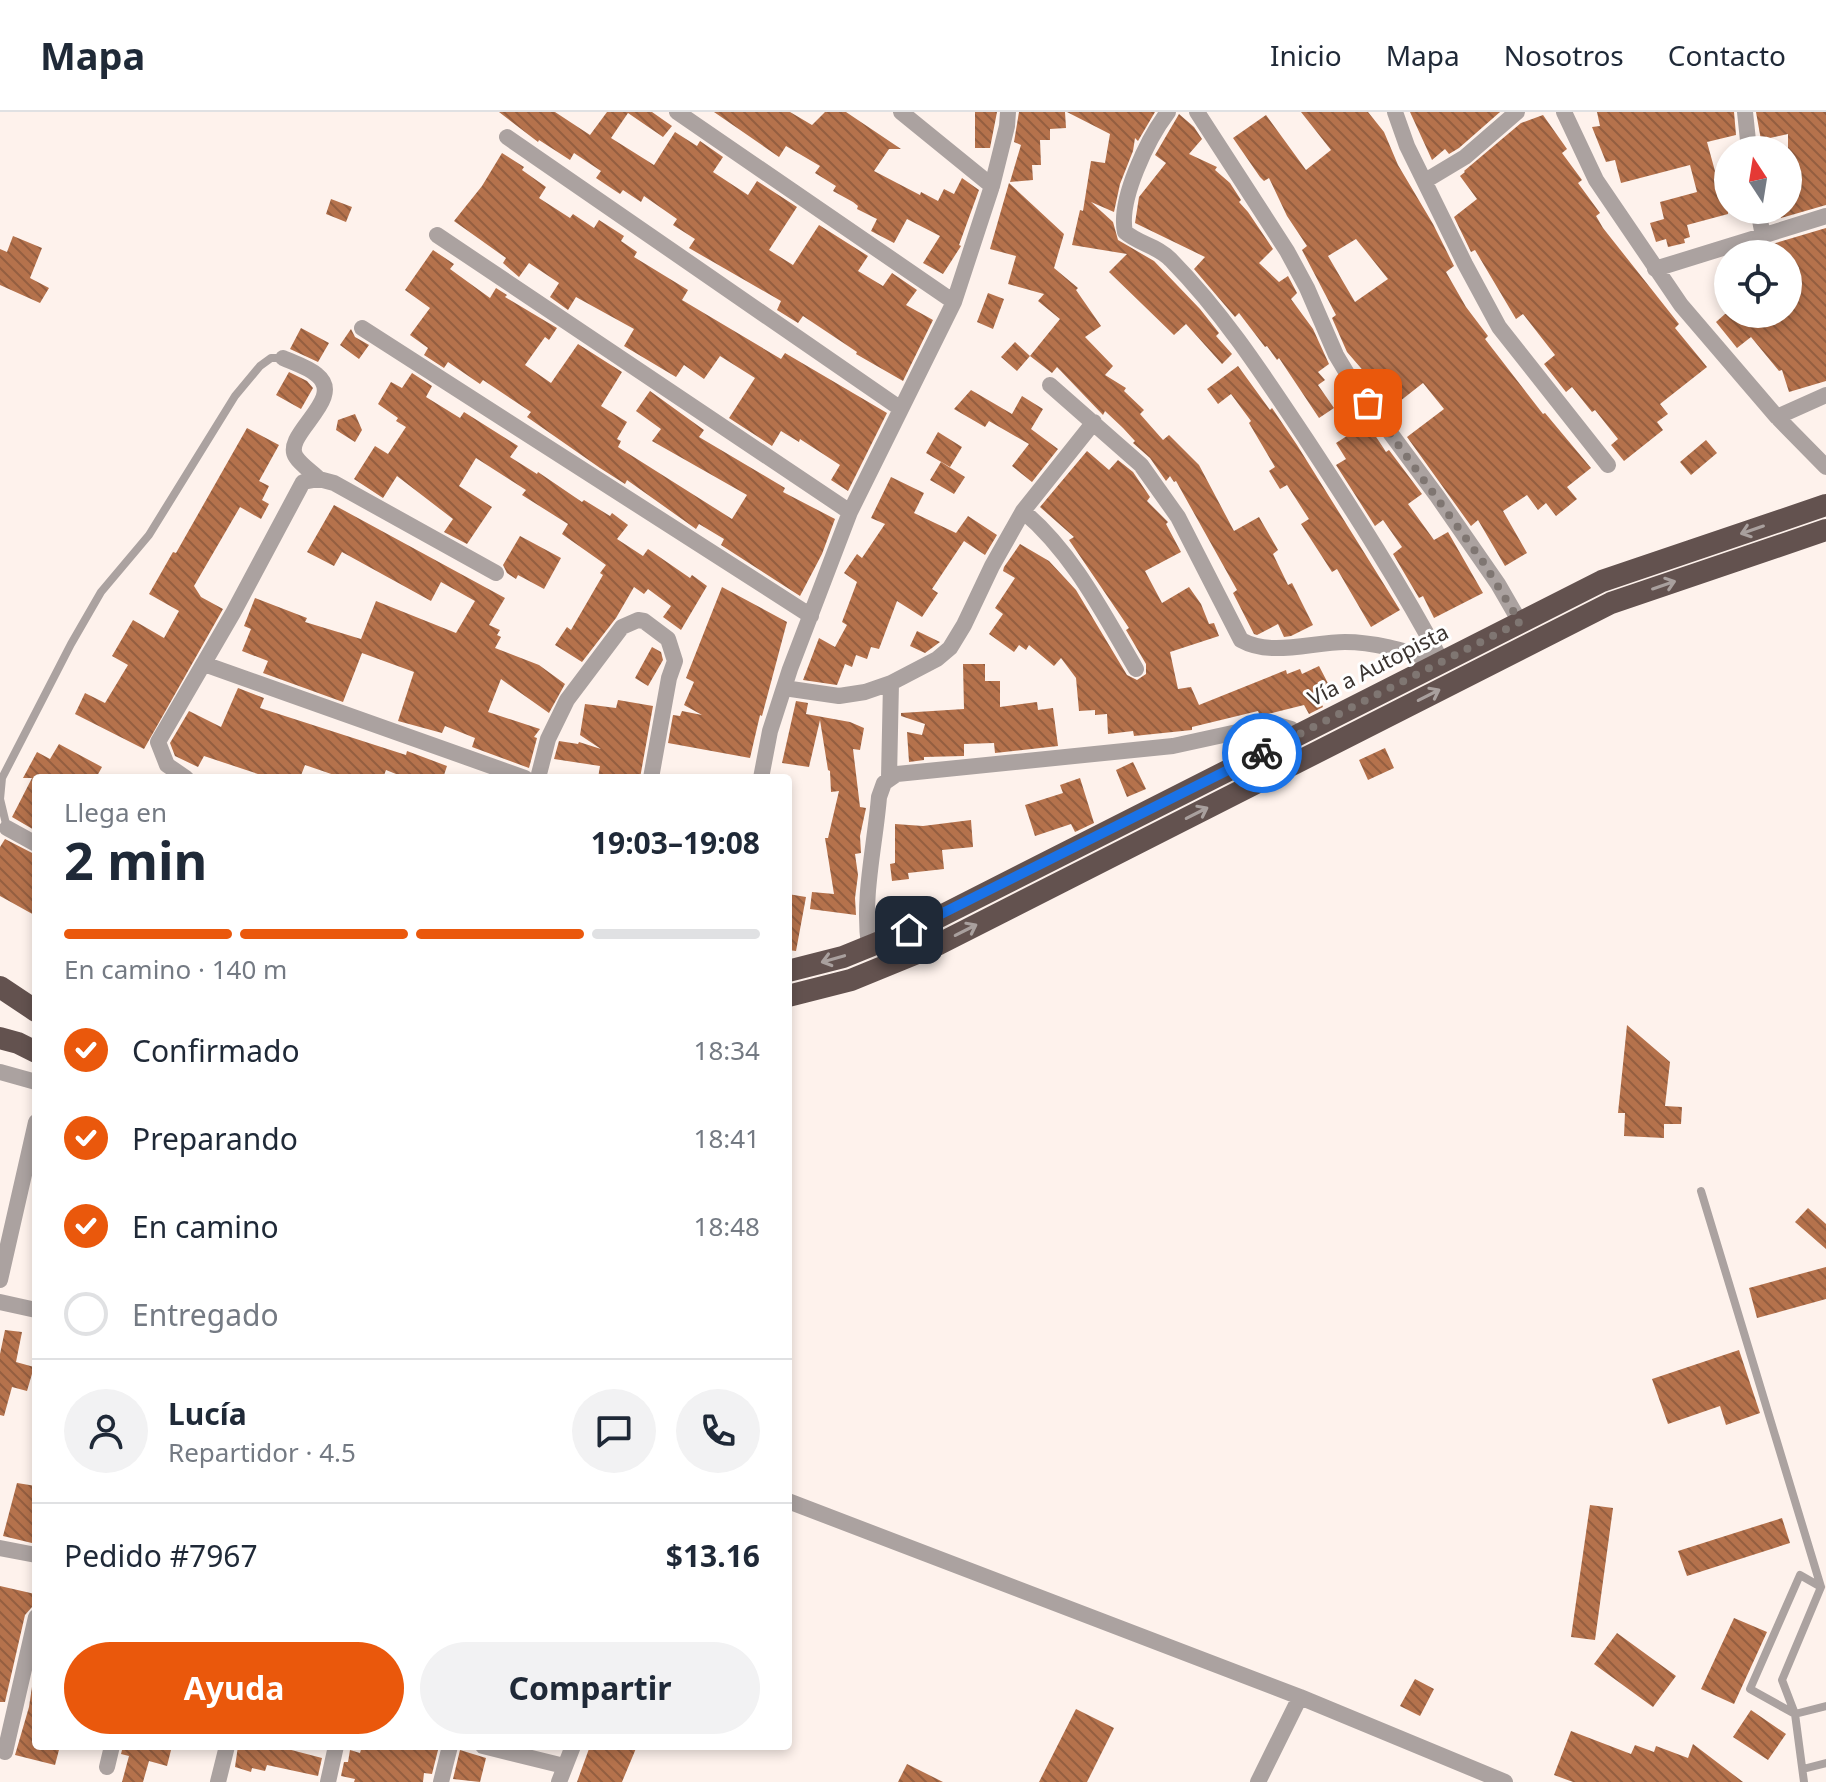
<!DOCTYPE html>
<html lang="es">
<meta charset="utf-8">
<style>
:root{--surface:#fff;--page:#f2f2f3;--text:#1f2937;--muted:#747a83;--line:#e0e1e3;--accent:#ea580c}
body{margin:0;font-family:"Noto Sans",sans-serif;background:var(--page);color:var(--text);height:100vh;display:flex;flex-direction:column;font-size:30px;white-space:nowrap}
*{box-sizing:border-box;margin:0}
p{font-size:26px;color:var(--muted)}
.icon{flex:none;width:44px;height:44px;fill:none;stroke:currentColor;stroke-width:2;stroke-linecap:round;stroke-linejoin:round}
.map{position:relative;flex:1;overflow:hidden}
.details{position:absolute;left:32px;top:662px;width:760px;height:976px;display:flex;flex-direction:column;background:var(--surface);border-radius:8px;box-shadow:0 4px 12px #0003}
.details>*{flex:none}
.needle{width:52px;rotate:348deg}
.tools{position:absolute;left:1714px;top:24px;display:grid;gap:16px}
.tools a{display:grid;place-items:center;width:88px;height:88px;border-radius:50%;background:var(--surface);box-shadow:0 4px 12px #0003;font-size:40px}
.pin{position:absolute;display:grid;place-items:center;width:68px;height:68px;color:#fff;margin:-34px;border-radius:16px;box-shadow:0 4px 12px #0006}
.courier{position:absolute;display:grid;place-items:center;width:80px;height:80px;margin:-40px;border:6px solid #1a73e8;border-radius:50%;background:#fff;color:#222;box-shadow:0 2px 10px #0007}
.headline em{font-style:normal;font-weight:700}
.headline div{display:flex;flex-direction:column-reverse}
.headline{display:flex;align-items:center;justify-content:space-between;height:136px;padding:0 32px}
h1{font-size:52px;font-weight:700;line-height:60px}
.bar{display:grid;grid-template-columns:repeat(4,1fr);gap:12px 8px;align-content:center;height:96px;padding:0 32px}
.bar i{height:10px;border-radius:6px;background:var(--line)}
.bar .active{background:var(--accent)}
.bar p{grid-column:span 4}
.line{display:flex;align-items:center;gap:20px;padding:0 32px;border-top:2px solid var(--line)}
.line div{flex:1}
.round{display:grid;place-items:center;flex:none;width:84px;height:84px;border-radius:42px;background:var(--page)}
ol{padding:0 32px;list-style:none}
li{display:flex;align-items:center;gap:24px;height:88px}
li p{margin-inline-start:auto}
li .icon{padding:8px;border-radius:50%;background:var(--accent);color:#fff;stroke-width:4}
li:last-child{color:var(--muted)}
li i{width:44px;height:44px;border:4px solid var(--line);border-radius:50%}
.action{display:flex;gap:16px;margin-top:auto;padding:16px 32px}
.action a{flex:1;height:92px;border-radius:48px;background:var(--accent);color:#fff;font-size:32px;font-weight:700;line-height:92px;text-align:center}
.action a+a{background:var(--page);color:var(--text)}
header{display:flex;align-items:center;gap:48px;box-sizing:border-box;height:112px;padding:0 40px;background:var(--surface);border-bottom:2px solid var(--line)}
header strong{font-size:38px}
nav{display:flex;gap:44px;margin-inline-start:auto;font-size:28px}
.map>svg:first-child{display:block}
.building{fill:url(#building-back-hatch);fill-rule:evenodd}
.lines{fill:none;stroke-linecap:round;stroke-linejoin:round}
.service{stroke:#aba2a0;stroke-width:8}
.minor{stroke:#aba2a0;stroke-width:16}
.trunk{stroke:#63524f;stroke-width:22}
.oneway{stroke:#a9a09e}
.done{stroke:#7f7672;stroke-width:8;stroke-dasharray:0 14.4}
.route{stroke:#1a73e8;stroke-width:10}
.labels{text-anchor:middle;stroke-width:6;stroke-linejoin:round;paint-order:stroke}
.street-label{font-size:22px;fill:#3b3430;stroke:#fff}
</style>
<header>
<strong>Mapa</strong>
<nav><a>Inicio</a><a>Mapa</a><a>Nosotros</a><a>Contacto</a></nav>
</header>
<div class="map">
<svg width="1826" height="1670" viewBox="0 0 1826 1670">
<defs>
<pattern id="building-back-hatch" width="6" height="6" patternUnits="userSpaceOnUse" patternTransform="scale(2)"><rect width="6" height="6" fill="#b5724c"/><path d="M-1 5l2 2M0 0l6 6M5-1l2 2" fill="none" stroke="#945e40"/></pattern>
</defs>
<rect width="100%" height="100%" fill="#fef2ec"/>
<path class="building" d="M499,0H555L590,23L607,0H652L672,14L663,25L628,1L611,26L654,53L675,20L697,34L700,29L723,45L713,60L748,83L757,69L797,95L769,138L793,153L819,113L868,144L858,159L883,174L892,161L917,178L906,193L933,208L903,269L856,242L857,240L803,204L798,211L777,198L781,189L689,136L695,127L673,113L677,107L644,84L641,90L623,78L620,82L596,66L601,59L574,41L570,48L539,28L538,30Z
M714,0H790L812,13L825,0H846L901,37H889L874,59L920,83L921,80L938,89L944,77L954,82L962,66L979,78L959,133L961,134L943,162L923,151L940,124L907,107L894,131L871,119L877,107L857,97L858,94L853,90L833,79L836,74L815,61L820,54L786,34L779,45Z
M975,0H997L990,36H975Z
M1019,0H1065L1066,16L1050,17V28H1040L1041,53H1032L1033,68L1010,70L1021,33L1014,30Z
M1067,0H1155L1138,29L1135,26L1133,39L1120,72L1114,100L1091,90L1113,110L1118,128L1154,149L1200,197L1219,221L1216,224L1232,242L1222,252L1186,212L1174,223L1109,160L1127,142L1072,133L1080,98L1083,99L1091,49L1105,51L1110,22Z
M1301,0H1368L1384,20L1398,53L1433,112L1454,154L1446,160L1466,195L1488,224L1485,227L1543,302L1545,301L1591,356L1567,375L1577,387L1556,404L1546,391L1538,398L1527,383L1503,399L1527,441L1505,454L1478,408L1471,414L1407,325L1444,297L1423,271L1395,293L1377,269L1374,271L1347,240L1332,206L1336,203L1302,138L1307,134L1287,104L1269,66L1264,69L1260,65L1233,26L1266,3L1306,58L1331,38ZM1356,127L1388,167L1355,190L1328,144Z
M1410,0H1500L1459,36L1449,42L1445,37L1432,48Z
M1597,0H1734L1736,23L1707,30L1718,70L1728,67V102L1687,113L1690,125L1684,127L1685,131L1668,135L1666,127L1656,130L1650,111L1664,107L1660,90L1697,80L1690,53L1621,71L1615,48L1606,50L1592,15L1600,14Z
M1756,0H1826V93L1781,106L1779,98H1788V22L1761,28Z
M1179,2L1194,15L1202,27L1189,42L1217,55L1215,58L1230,71L1241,88L1239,90L1248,100L1273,137L1259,151L1279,170L1288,164L1297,181L1291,187L1313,217L1329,252L1318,260L1325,268L1318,273L1334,296L1319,306L1279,246L1277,248L1267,234L1265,235L1239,201L1235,205L1194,157L1205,145L1135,111L1139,85L1166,51L1155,43Z
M1543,3L1567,37L1562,41L1582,68L1578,71L1600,101L1596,104L1603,116L1679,212L1675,216L1707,255L1660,292L1668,302L1657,310L1663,318L1624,349L1611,333L1618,327L1595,298L1592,300L1572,275L1566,280L1544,252L1555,243L1523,202L1516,207L1475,138L1471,140L1454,105L1477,87L1460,64L1465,60L1464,59L1521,11Z
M502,41L524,55L522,58L546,75L539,86L570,106L573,102L594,116L599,108L624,124L621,129L637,140L634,145L688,178L682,188L781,247L785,241L887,301L848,379L831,368L840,353L800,327L799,330L781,319L772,334L729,306L755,266L720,244L704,267L684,253L676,265L624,234L634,217L576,185L568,198L550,185L559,171L529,151L519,165L503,151L506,146L454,109L482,74Z
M1009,71L1064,122L1054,156L1078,176L1076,178L1101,214L1085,225L1113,254L1105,263L1126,276L1124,279L1144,298L1140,302L1163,328L1169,323L1199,353L1234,419L1259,405L1278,438L1273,442L1288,473L1292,471L1313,513L1291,524L1284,525L1278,512L1257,523L1254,522L1233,481L1237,478L1176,369L1174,370L1170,364L1166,369L1150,346L1133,331L1135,329L1123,316L1105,299L1103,303L1057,255L1052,261L1030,244L1060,207L1038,189L1044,182L1008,172L1016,144L990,137Z
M331,87L352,95L346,110L326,102Z
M1826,116V269L1789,280L1782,258L1779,259L1751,225L1737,236L1716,210L1725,202H1788V142L1742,141Z
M13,124L42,136L30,166L49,176L40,191L0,173V137L7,140Z
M433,138L454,152L450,157L490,186L496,176L507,183L505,185L557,216L549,228L545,225L525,253L551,271L578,232L622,260L601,294L627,310L617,327L621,329L618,335L732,407L747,383L652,329L661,317L636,299L650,279L704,318L699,325L785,376L783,380L835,407L822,442L800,484L721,433L724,427L699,412L696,417L627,368L625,372L600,356L527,305L531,300L483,268L480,272L448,250L444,256L424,243L428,236L410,223L430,196L405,178Z
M988,181L1004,187L993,217L977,210Z
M301,216L329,231L318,250L290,237Z
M351,217L355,225L369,233L359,247L340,233Z
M1015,230L1030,244L1017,259L1001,245Z
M1238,254L1270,298L1272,296L1297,333L1400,498L1371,515L1337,457L1332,460L1301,412L1309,407L1287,373L1280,377L1269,359L1275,355L1249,311L1251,309L1231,282L1218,292L1207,277Z
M289,260L307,269L313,276L301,297L276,283Z
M412,261L432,274L426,285L460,306L464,300L518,334L510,345L537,362L538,360L582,390L584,388L610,404L612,401L628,413L617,427L643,444L648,437L690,466L692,463L707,474L681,518L663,505L671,494L648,477L644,482L634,475L616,506L582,550L555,533L567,515L571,518L603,463L600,461L606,453L562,422L568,412L522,383L526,378L476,346L459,374L492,395L467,432L444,420L453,407L397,364L383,386L354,367L375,334L388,342L406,315L396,309L398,306L378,292L391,270L402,276Z
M971,278L1012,302L1022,284L1043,297L1031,317L1058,337L1032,370L1012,354L1029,332L989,309L985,315L954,297Z
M355,302L362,318L355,330L336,318L338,308Z
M1367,311L1386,340L1389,338L1422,382L1408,392L1434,428L1448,420L1483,481L1434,506L1423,484L1419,486L1393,442L1402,435L1383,408L1375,414L1336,353L1346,347L1336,331Z
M247,316L279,333L259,369L269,374L262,388L269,392L261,407L240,395L194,474L201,485L223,497L144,637L75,602L85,581L105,591L128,553L112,544L133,508L164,526L179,499L149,482L173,440L176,441Z
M938,320L962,335L950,355L926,341Z
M1706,328L1717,341L1691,363L1680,350Z
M1087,339L1109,358L1118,348L1133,360L1150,385L1147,389L1168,410L1166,412L1181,440L1145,459L1162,491L1189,475L1201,492L1209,512L1214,511L1219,524L1170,540L1178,577L1191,575L1199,593L1286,558L1287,562L1300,557L1302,562L1319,554L1333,581L1320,588L1323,595L1309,602L1304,593L1260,604L1258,599L1192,615V618L1134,624L1133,619L1108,622L1107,602L1095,603V598L1079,599L1076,566L1061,546L1054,554L1029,533L1026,538L1019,533L1014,540L989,522L1003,502L995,496L1015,466L1003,459L1004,455L1020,432L1049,449L1076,478L1127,563L1137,568L1146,562V552L1126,518L1129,516L1069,428L1074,425L1040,395Z
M941,350L965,365L954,382L930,368Z
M891,365L924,381L914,401L956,421L968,404L997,423L985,443L964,429L932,477L938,481L922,505L897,489L879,537L871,535L867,547L856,543L852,555L845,552L837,573L803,568L819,526L835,535L847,513L842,510L857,470L844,461L857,442L862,446L885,412L871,406Z
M334,393L505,486L489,513L500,518L497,523L501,525L495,536L539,553L565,572L549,601L501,567L488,600L540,617L534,625L537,626L529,656L472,635L475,626L445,614L442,621L398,609L414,560L362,541L343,590L263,561L268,549L242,539L251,517L244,514L255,486L307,506L305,510L361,527L376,489L456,521L475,489L441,470L431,489L342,440L334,454L307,440Z
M520,424L561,446L544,477L518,463L516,467L507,461L503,453Z
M722,475L787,510L762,604L760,603L750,646L668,631L673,603L680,604L682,599L702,603L684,593L694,570L686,566Z
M917,519L940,530L925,541L910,534Z
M652,535L661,540L663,548L648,574L635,566Z
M963,552H985V569H1000V595L1037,590L1038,598L1053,596L1058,634L995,641L994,631L964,632V644L924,645V648L909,650L907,620L922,623L925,612L901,604V601L964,597Z
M238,576L264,586L260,596L406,643L407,639L447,654L443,666H406L386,658L383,666H343L305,653L300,666H270L204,644L198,655L175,644L170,631L189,599L221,615Z
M618,588L653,594L640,666H598L600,654L554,647L559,629L578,632L579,630L601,637L580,623L585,592L616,596Z
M796,589L808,591L806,602L850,610L864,616L860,638L853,637L860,695L866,696L860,724L861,741L855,742L858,763L855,786L856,803L810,797L812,780L834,782L825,726H828L839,679L831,680L830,659L828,658L820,608L809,655L782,651Z
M59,632L102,655L96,666H36V719L12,705L32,666H23L37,640L50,647Z
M1385,636L1394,656L1368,668L1359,648Z
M1133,650L1146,677L1127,685L1116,658Z
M1080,666L1094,711L1075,720L1071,712L1035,724L1025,693L1063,681L1060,673Z
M971,708L973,735L942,738L944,757L908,761L909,767L892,769L890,752L895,751V712L923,714Z
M5,727L36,743V804L0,784V735Z
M788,782L806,785L796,839L788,838Z
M1627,913L1670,950L1665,994L1682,995L1681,1012H1664V1026L1624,1024L1625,1001H1618Z
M1808,1096L1826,1112V1137L1795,1110Z
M1826,1155V1187L1757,1206L1749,1176Z
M5,1218L22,1220L16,1250L34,1255L27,1279L12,1275L4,1304L0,1303V1242Z
M1739,1238L1760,1301L1726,1313L1720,1294L1668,1312L1652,1267Z
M17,1371L36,1374V1432L3,1424Z
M1590,1393L1613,1396L1595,1528L1571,1525Z
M1782,1406L1790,1431L1687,1464L1678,1439Z
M0,1474L35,1482L32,1495L25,1503L5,1590H0Z
M1734,1506L1767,1520L1734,1592L1701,1577Z
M1617,1521L1676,1564L1653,1595L1594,1552Z
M1415,1567L1434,1577L1420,1604L1400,1594Z
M33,1568L36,1569V1634H60L55,1653L15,1643L29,1595Z
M1076,1597L1114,1616L1087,1670H1039Z
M1751,1598L1786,1622L1768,1648L1733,1625Z
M1571,1619L1631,1642L1635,1633L1654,1640L1656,1634L1688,1646L1693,1632L1743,1670H1573L1554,1663Z
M123,1634H172L167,1654L149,1649L143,1670H122L129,1644L121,1642Z
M238,1634H276L322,1646L318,1664L267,1653L265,1659L252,1656L251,1660L235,1655Z
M362,1634H439L432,1662L424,1661L423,1670H354L355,1667L341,1664L344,1650H348L350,1638L360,1641Z
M590,1634H637L622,1670H577Z
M460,1638L486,1646L480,1670L453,1667Z
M907,1652L943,1670H898Z"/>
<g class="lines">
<path class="service" d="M7,716L0,687L2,666L71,532L101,480L149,423L235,284L260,254L271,246H283
M1701,1079L1821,1475L1782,1568L1795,1602L1804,1670
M1821,1475L1800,1463L1750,1577L1795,1602L1826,1594
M1803,1657L1826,1651"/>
<path class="minor" d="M677,0L954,190
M901,0L992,74
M1168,0C1148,26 1118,88 1125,120C1139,132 1158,134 1171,148C1224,202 1264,264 1306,327C1354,400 1401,473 1442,550
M1197,0L1287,139L1307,176L1336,243L1351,268L1437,384L1498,472L1520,510
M1395,0L1407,34L1465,152L1499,215L1608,353
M1564,0L1596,68L1681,193L1777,305L1826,355
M1745,0L1749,38
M507,25L901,297
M1425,69L1465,45L1517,0
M1758,98L1763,124
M437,123L850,400
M1655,157L1826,104
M362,216L811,504
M283,246C294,251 308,255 317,263C347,287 281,323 296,345C301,353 312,360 319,367
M1050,273L1141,353L1178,405L1241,528C1271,545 1312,530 1345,530C1378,530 1411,541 1442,550
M1777,305L1826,283
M1023,399C1073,441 1103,501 1136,557
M204,552L525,666
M784,576L839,584L865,580L891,571L937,547L950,536L964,513L992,454L1023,399L1094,310
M186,666L167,653L158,630L233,501L303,370L319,367L334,371L496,461
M538,666L548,627L567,588L622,515L638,508L644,509L668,527L675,549L669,566L651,666
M761,666L770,619L790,557L850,400L954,190L992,74L1007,14L1008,0
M889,666L891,571
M7,716L36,732
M869,834C862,785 875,734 879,685L884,671L897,662L1173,634L1274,612L1291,617L1297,623
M0,960L36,970
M0,1168L36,1010
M0,1190L36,1198
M788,1389L1300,1585L1505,1670
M0,1436L36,1443
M483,1634L564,1654
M5,1640L36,1505
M107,1655L112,1634
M218,1670L227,1634
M328,1670L336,1634
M441,1670L450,1634
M559,1670L573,1634
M1258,1670L1300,1585"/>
<path class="trunk" d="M788,859L843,845L929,810L1602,469L1826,393
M0,875L36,899
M788,884L851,868L939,832L1611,491L1826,418
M0,926L18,931L36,940"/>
</g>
<defs><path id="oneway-shaft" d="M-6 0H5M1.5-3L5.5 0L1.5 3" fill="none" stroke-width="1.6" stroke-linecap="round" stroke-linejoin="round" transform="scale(2)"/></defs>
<g class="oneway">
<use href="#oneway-shaft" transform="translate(1752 418) rotate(161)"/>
<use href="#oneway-shaft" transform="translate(1664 473) rotate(-19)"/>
<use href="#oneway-shaft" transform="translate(1429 583) rotate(-27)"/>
<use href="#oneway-shaft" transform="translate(1197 701) rotate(-27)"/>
<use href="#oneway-shaft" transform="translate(966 818) rotate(-27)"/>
<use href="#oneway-shaft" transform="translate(833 847) rotate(164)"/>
</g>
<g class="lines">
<path class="done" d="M1262,641L1520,510L1483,450L1368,291"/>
<path class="route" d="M909,818L1262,641"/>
</g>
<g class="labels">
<g class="street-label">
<text transform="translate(1378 553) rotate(-27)" y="8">Vía a Autopista</text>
</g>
</g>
</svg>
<div class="tools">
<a><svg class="needle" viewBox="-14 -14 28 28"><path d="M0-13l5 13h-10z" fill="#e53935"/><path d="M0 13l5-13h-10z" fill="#747a83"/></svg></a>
<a><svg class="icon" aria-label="locate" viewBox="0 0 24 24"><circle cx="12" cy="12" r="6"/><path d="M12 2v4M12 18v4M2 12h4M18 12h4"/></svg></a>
</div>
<div class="pin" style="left:1368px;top:291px;background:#ea580c"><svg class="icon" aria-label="bag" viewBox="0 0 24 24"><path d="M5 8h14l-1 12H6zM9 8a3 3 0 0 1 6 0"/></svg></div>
<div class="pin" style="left:909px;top:818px;background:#1f2937"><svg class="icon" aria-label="home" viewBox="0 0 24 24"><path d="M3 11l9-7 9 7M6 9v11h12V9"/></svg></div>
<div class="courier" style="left:1262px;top:641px"><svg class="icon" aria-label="bike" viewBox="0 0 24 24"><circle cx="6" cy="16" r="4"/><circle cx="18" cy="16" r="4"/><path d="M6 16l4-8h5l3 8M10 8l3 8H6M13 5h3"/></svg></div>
<section class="details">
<div class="headline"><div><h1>2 min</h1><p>Llega en</p></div><em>19:03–19:08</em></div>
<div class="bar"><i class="active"></i><i class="active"></i><i class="active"></i><i></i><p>En camino · 140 m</p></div>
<ol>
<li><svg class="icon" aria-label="check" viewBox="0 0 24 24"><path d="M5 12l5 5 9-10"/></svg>Confirmado<p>18:34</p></li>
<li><svg class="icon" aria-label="check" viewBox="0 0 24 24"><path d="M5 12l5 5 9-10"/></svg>Preparando<p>18:41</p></li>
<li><svg class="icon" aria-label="check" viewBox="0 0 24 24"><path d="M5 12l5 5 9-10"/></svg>En camino<p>18:48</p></li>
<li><i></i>Entregado</li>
</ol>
<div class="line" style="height:144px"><a class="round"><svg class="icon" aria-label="person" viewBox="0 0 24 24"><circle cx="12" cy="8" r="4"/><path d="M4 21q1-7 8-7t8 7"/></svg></a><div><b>Lucía</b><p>Repartidor · 4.5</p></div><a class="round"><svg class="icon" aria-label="chat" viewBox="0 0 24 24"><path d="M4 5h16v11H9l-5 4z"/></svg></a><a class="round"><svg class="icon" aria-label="phone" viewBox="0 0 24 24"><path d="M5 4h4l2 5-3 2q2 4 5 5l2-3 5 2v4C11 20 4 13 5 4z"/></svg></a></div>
<div class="line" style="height:104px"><div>Pedido #7967</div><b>$13.16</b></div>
<div class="action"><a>Ayuda</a><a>Compartir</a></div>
</section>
</div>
